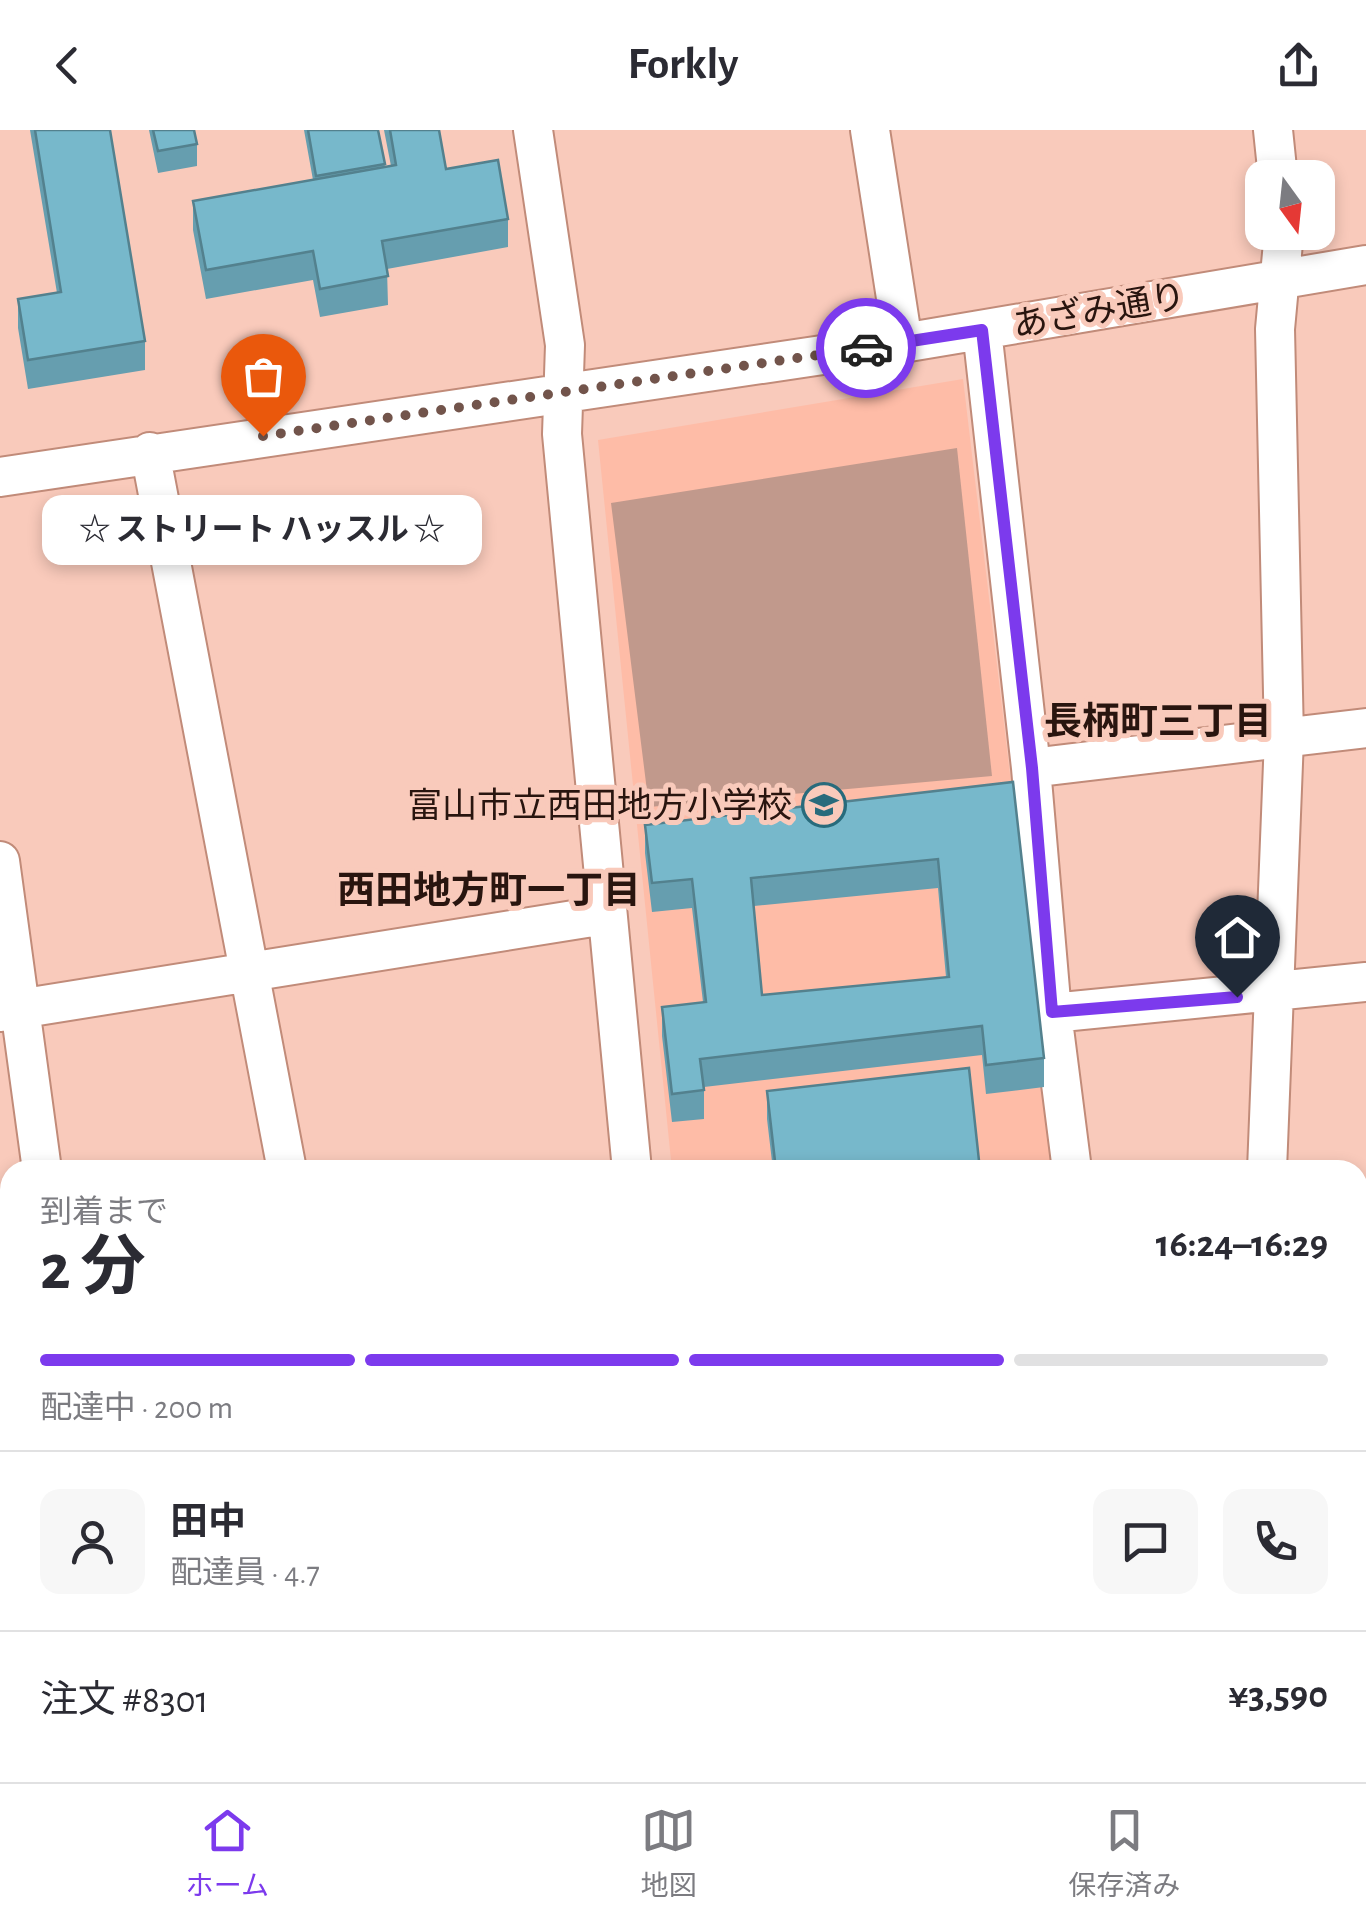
<!DOCTYPE html>
<html lang="ja">
<meta charset="utf-8">
<style>
:root{--surface:#fff;--page:#f7f7f7;--text:#2b2b33;--muted:#7c7c81;--line:#e1e1e2;--accent:#7c3aed}
body{margin:0;font-family:"Alegreya Sans","Noto Sans JP",sans-serif;background:var(--page);color:var(--text);height:100vh;display:flex;flex-direction:column;font-size:38px;white-space:nowrap}
*{box-sizing:border-box;margin:0}
p{font-size:32px;color:var(--muted)}
.icon{flex:none;width:55px;height:55px;fill:none;stroke:currentColor;stroke-width:2;stroke-linecap:round;stroke-linejoin:round}
.map{position:relative;flex:1;overflow:hidden}
.drawer{position:absolute;left:0px;top:1030px;width:1368px;height:622px;display:flex;flex-direction:column;background:var(--surface);border-radius:30px 30px 0 0;box-shadow:0 5px 15px #0003}
.drawer>*{flex:none}
.needle{width:65px;rotate:165deg}
.buttons{position:absolute;left:1245px;top:30px;display:grid;gap:20px}
.buttons a{display:grid;place-items:center;width:90px;height:90px;border-radius:20px;background:var(--surface);box-shadow:0 5px 15px #0003;font-size:50px}
.pin{position:absolute;display:grid;place-items:center;width:85px;height:85px;color:#fff;margin:-102px -42px;border-radius:50% 50% 50% 0;rotate:-45deg;box-shadow:0 0 10px #0007}
.pin .icon{rotate:45deg}
.courier{position:absolute;display:grid;place-items:center;width:100px;height:100px;margin:-50px;border:8px solid #7c3aed;border-radius:50%;background:#fff;color:#222;box-shadow:0 2px 12px #0007}
.bubble{position:absolute;height:70px;border-radius:20px;background:var(--surface);box-shadow:0 5px 15px #0003;font-size:32px;font-weight:700;line-height:70px;text-align:center}
.summary em{font-style:normal;font-weight:700}
.summary div{display:flex;flex-direction:column-reverse}
.summary{display:flex;align-items:center;justify-content:space-between;height:170px;padding:0 40px}
h1{font-size:65px;font-weight:700;line-height:75px}
.bar{display:grid;grid-template-columns:repeat(4,1fr);gap:15px 10px;align-content:center;height:120px;padding:0 40px}
.bar i{height:12px;border-radius:8px;background:var(--line)}
.bar .selected{background:var(--accent)}
.bar p{grid-column:span 4}
.line{display:flex;align-items:center;gap:25px;padding:0 40px;border-top:2px solid var(--line)}
.line div{flex:1}
.round{display:grid;place-items:center;flex:none;width:105px;height:105px;border-radius:20px;background:var(--page)}
header{display:flex;justify-content:space-between;align-items:center;height:130px;padding:0 40px;background:var(--surface);font-size:45px;font-weight:700}
.menu{display:flex;justify-content:space-around;align-items:center;height:140px;border-top:2px solid var(--line);background:var(--surface);font-size:28px;color:var(--muted)}
.menu a{display:grid;justify-items:center;gap:5px}
.menu .selected{color:var(--accent)}
.map>svg:first-child{display:block}
.built{fill:#febca7}
.park{fill:#c1998c}
.lines{fill:none;stroke-linecap:round;stroke-linejoin:round}
.minor-casing{stroke:#c18b79;stroke-width:42}
.minor{stroke:#fff;stroke-width:38}
.wall{fill:#669eaf;fill-rule:evenodd}
.building{fill:#77b8cb;stroke:#53818e;stroke-width:2.5;fill-rule:evenodd}
.done{stroke:#72544b;stroke-width:10;stroke-dasharray:0 18}
.route{stroke:#7c3aed;stroke-width:12}
.labels{text-anchor:middle;stroke-width:10;stroke-linejoin:round;paint-order:stroke}
.street-label{font-size:35px;fill:#29150f;stroke:#f9cabb}
.poi-label{font-size:35px;fill:#29150f;stroke:#f9cabb;text-anchor:end}
.neighbourhood-label{font-size:38px;font-weight:bold;fill:#29150f;stroke:#f9cabb}
</style>
<header><svg class="icon" aria-label="back" viewBox="0 0 24 24"><path d="M15 5l-7 7 7 7"/></svg>Forkly<svg class="icon" aria-label="share" viewBox="0 0 24 24"><path d="M12 15V3M7 8l5-5 5 5M5 13v7h14v-7"/></svg></header>
<div class="map">
<svg width="1366" height="1652" viewBox="0 0 1366 1652">
<rect width="100%" height="100%" fill="#f9cabb"/>
<path class="built" d="M963,249L1057,1040H672L598,310Z"/>
<path class="park" d="M957,318L992,646L649,677L611,373Z"/>
<g class="lines">
<g class="minor-casing">
<path id="minor" d="M533,0L565,215L562,304L632,1040
M870,0L903,213
M1273,0L1278,48
M982,200L1031,638L1052,883L1072,1040
M150,322L287,1040
M0,347L903,213L1366,135
M1031,638L1366,598
M0,731L42,1040
M0,882L605,785
M1052,883L1366,852
M1267,1040L1284,608L1275,199L1284,102
M1358,1178L1366,1177
M0,1400L10,1399
M1358,1511L1366,1510
M389,1642L391,1652
M1292,1642V1652
M62,1652L122,1643
M716,1652L788,1642"/>
</g>
<use href="#minor" class="minor"/>
</g>
<path class="wall" d="M30,0H110L145,211V240L28,259L18,198V169L57,163Z
M149,0H194L197,14V36L158,43Z
M304,0H378L385,37L391,36L384,0H439L446,39L508,89V117L387,139L388,175L320,187L313,150L206,169L193,100V71L313,50Z
M1013,652L1044,928V957L986,964L982,925L704,957V989L672,992L662,906V877L703,872L692,778L652,782L645,723V695ZM938,758L946,847L762,865L754,776Z
M767,961L980,1040H773L767,989Z"/>
<path class="building" d="M35,0H110L145,211L28,230L18,169L61,162Z
M153,0H194L197,14L158,21Z
M308,0H378L385,34L316,46Z
M390,0H439L446,39L498,30L508,89L382,111L388,146L320,159L313,121L206,140L193,71L396,35Z
M1013,652L1044,928L986,935L982,896L700,929L704,960L672,964L662,877L706,872L692,749L652,753L645,695ZM938,729L949,847L762,865L751,748Z
M969,938L980,1040H776L767,961Z
M1067,1642H1128L1129,1652H1068Z"/>
<g class="lines">
<path class="done" d="M263,306L866,218"/>
<path class="route" d="M866,218L982,200L1032,638L1052,882L1237,867"/>
</g>
<defs>
<g id="school-ring" transform="scale(2.25)"><circle r="9.5" fill="#f9cabb" stroke="#286b7c" stroke-width="1.5"/><path d="M0-5L7-2L0 1L-7-2ZM-4 1L0 2.5L4 1V4Q0 6-4 4Z" fill="#286b7c"/></g>
</defs>
<g fill-rule="evenodd">
<use href="#school-ring" x="824" y="675"/>
</g>
<g class="labels">
<g class="street-label">
<text transform="translate(1099 180) rotate(-10)" y="12">あざみ通り</text>
</g>
<g class="poi-label">
<text x="792" y="687">富山市立西田地方小学校</text>
</g>
<g class="neighbourhood-label">
<text x="1158" y="604">長柄町三丁目</text>
<text x="489" y="773">西田地方町一丁目</text>
</g>
</g>
</svg>
<div class="buttons">
<a><svg class="needle" viewBox="-14 -14 28 28"><path d="M0-13l5 13h-10z" fill="#e53935"/><path d="M0 13l5-13h-10z" fill="#7c7c81"/></svg></a>
</div>
<div class="pin" style="left:263px;top:306px;background:#ea580c"><svg class="icon" aria-label="bag" viewBox="0 0 24 24"><path d="M5 8h14l-1 12H6zM9 8a3 3 0 0 1 6 0"/></svg></div>
<div class="pin" style="left:1237px;top:867px;background:#1f2937"><svg class="icon" aria-label="home" viewBox="0 0 24 24"><path d="M3 11l9-7 9 7M6 9v11h12V9"/></svg></div>
<div class="courier" style="left:866px;top:218px"><svg class="icon" aria-label="car" viewBox="0 0 24 24"><path d="M5 17H2v-5l4-1 3-4h7l3 4 3 1v5h-3M9 17h6M6 11h13"/><circle cx="7" cy="17" r="2"/><circle cx="17" cy="17" r="2"/></svg></div>
<div class="bubble" style="left:42px;top:365px;width:440px">☆ ストリート ハッスル ☆</div>
<section class="drawer">
<div class="summary"><div><h1>2 分</h1><p>到着まで</p></div><em>16:24–16:29</em></div>
<div class="bar"><i class="selected"></i><i class="selected"></i><i class="selected"></i><i></i><p>配達中 · 200 m</p></div>
<div class="line" style="height:180px"><a class="round"><svg class="icon" aria-label="person" viewBox="0 0 24 24"><circle cx="12" cy="8" r="4"/><path d="M4 21q1-7 8-7t8 7"/></svg></a><div><b>田中</b><p>配達員 · 4.7</p></div><a class="round"><svg class="icon" aria-label="chat" viewBox="0 0 24 24"><path d="M4 5h16v11H9l-5 4z"/></svg></a><a class="round"><svg class="icon" aria-label="phone" viewBox="0 0 24 24"><path d="M5 4h4l2 5-3 2q2 4 5 5l2-3 5 2v4C11 20 4 13 5 4z"/></svg></a></div>
<div class="line" style="height:130px"><div>注文 #8301</div><b>¥3,590</b></div>
</section>
</div>
<nav class="menu">
<a class="selected"><svg class="icon" aria-label="home" viewBox="0 0 24 24"><path d="M3 11l9-7 9 7M6 9v11h12V9"/></svg>ホーム</a>
<a><svg class="icon" aria-label="map" viewBox="0 0 24 24"><path d="M3 6l6-2 6 2 6-2v14l-6 2-6-2-6 2zM9 4v14M15 6v14"/></svg>地図</a>
<a><svg class="icon" aria-label="saved" viewBox="0 0 24 24"><path d="M7 4h10v16l-5-4-5 4z"/></svg>保存済み</a>
</nav>
